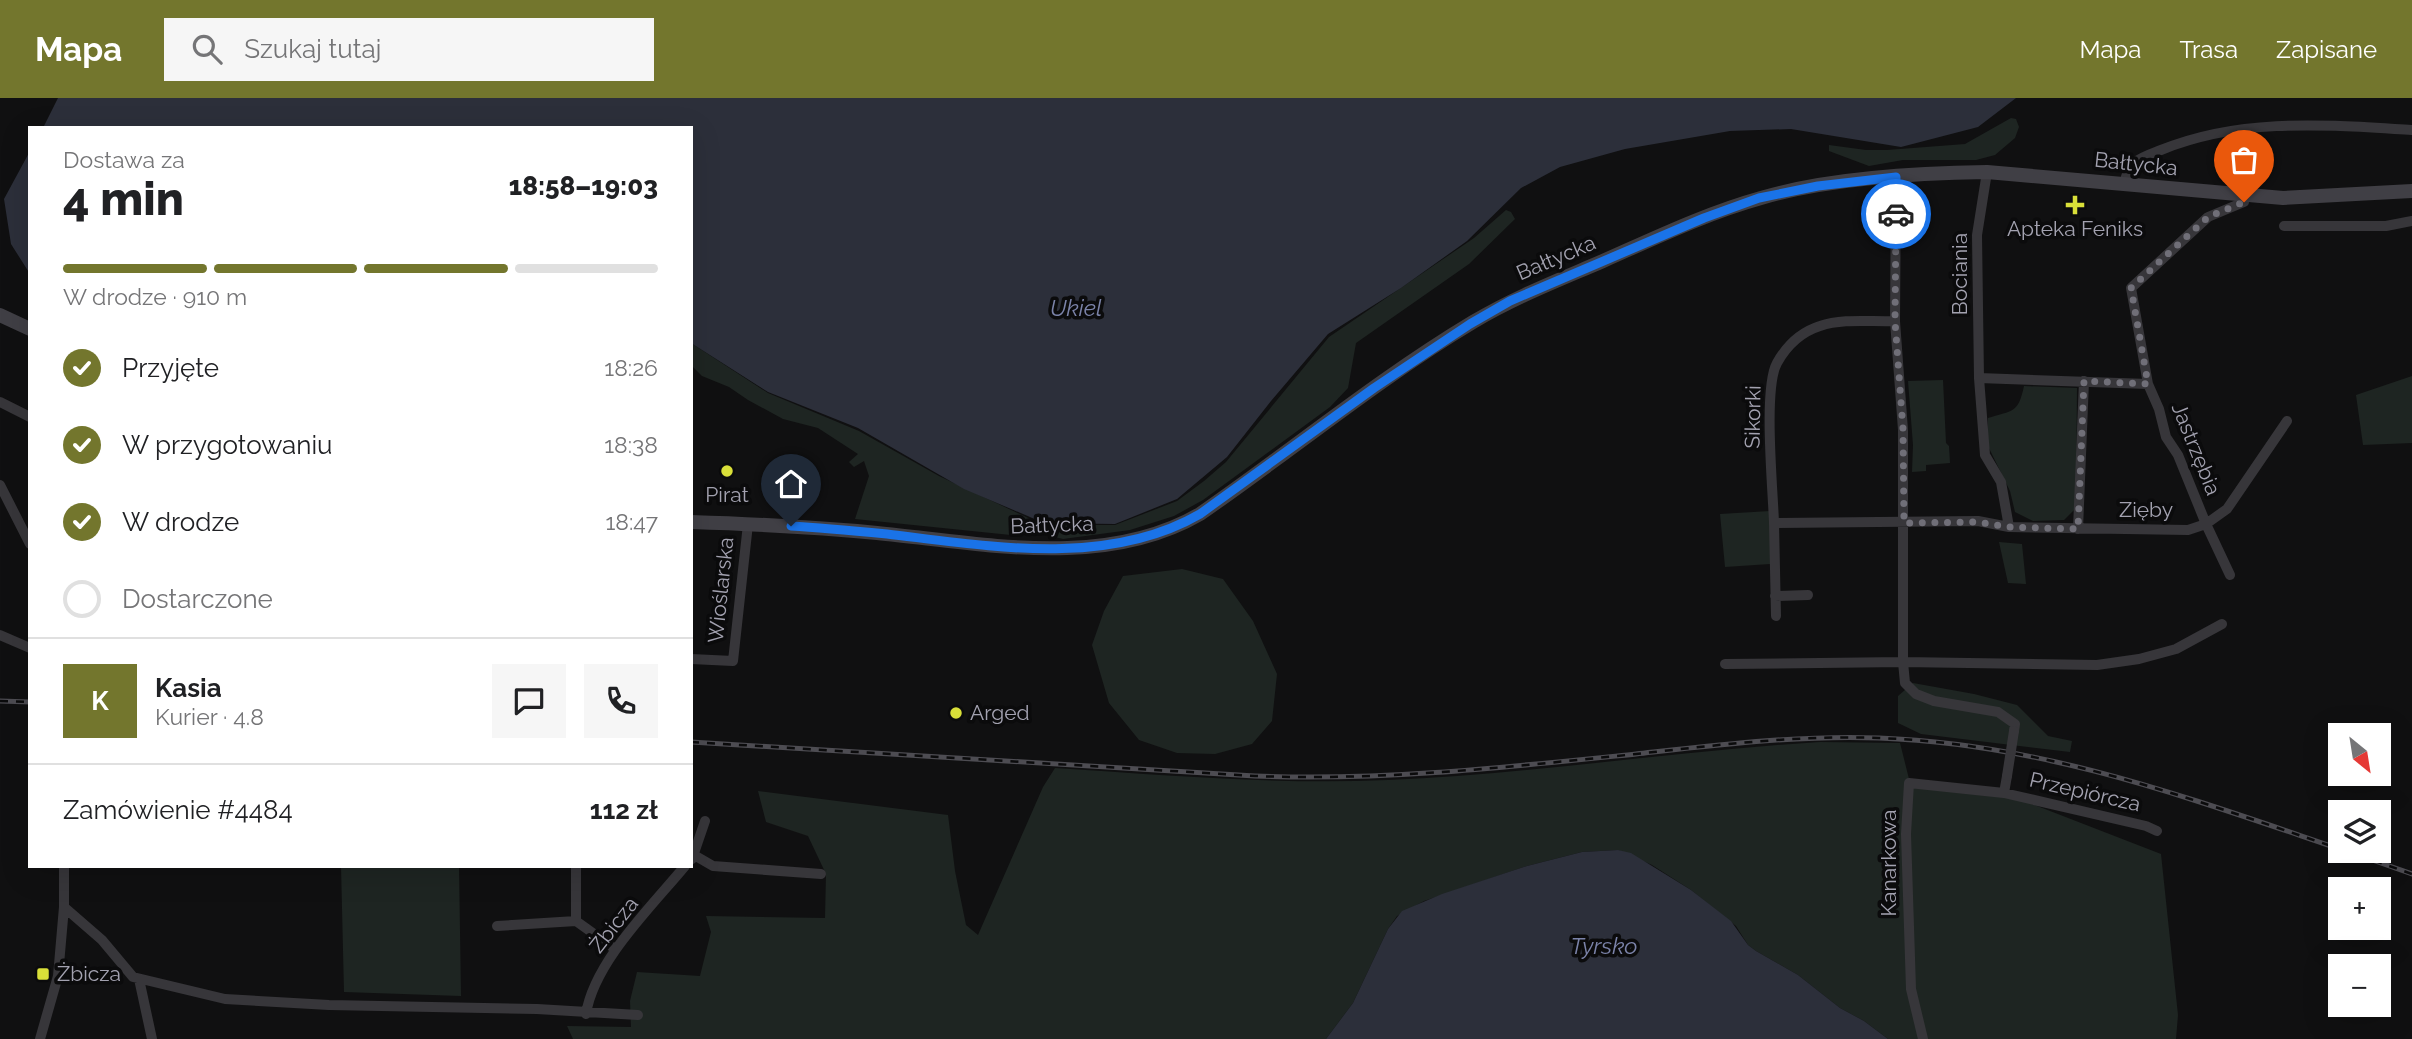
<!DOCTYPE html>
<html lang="pl">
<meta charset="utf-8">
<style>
:root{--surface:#fff;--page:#f6f6f6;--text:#202124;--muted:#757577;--line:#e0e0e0;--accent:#73762d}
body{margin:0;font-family:Raleway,sans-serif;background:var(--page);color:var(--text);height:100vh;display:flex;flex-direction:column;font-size:26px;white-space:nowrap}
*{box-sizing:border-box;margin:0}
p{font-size:23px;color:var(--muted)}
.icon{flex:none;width:38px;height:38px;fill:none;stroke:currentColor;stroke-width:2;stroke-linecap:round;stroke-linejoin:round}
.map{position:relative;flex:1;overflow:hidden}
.details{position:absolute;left:28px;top:28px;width:665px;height:742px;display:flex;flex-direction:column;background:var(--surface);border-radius:0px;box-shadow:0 7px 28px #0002}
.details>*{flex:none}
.needle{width:46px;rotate:150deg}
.controls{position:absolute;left:2328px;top:625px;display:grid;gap:14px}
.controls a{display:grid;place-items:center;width:63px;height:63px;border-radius:0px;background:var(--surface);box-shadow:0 7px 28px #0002;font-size:35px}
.pin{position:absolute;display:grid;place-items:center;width:60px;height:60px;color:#fff;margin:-72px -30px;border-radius:50% 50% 50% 0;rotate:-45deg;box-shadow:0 0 7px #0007}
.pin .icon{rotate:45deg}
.courier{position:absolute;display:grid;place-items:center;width:70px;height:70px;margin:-35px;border:5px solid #1a73e8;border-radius:50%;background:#fff;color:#222;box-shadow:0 2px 9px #0007}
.headline em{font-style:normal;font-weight:800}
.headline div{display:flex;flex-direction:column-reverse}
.headline{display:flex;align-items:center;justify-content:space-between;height:119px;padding:0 35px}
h1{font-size:46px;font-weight:800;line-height:52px}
.bar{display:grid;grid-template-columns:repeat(4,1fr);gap:10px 7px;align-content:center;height:84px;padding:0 35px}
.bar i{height:9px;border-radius:5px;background:var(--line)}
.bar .selected{background:var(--accent)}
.bar p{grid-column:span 4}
.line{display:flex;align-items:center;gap:18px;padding:0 35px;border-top:2px solid var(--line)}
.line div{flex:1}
.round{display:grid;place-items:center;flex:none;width:74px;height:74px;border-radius:0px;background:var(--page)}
ol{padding:0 35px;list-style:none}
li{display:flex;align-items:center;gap:21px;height:77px}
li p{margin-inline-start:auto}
li .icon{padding:7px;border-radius:50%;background:var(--accent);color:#fff;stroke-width:4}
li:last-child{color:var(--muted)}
li i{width:38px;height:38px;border:4px solid var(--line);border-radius:50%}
header{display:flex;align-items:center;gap:42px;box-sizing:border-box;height:98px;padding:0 35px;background:var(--accent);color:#fff}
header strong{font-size:33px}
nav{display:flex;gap:38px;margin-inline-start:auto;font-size:24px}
.search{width:490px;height:63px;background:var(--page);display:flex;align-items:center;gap:18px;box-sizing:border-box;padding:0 24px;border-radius:0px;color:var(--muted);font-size:26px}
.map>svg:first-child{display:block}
.green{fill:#1e2522}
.water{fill:#2c2f3a}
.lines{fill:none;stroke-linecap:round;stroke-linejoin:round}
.minor{stroke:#37363a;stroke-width:10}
.secondary{stroke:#403f45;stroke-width:14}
.rail-casing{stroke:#4d4c52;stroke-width:5}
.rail{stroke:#0b0b0c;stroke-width:2.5;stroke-dasharray:8;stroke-linecap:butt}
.minor-bridge{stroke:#37363a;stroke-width:10}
.done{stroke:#706f78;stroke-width:7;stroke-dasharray:0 12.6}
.route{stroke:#1a73e8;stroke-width:9}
.poi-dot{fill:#d9df39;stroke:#0b0b0c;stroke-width:2.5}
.labels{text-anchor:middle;stroke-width:7;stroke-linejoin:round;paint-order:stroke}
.street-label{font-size:21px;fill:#a3a2b0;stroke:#0b0b0c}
.poi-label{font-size:21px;fill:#a3a2b0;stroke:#0b0b0c}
.water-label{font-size:23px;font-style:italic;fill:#7b83a9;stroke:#0b0b0c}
</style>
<header>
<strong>Mapa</strong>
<div class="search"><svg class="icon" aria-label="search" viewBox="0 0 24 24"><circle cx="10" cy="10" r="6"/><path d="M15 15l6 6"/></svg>Szukaj tutaj</div>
<nav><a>Mapa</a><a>Trasa</a><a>Zapisane</a></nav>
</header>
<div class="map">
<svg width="2412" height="941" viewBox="0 0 2412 941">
<rect width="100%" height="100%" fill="#101011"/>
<path class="green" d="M2011,20L2016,21L2019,29L2015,40L1995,57L1976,62H1903L1869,68L1829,53V47L1866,52H1887L1965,46Z
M1506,112L1511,114L1515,121L1469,166L1356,245L1348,290L1330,309L1203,402L1174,418L1130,432L1063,441L1022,431L1020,438L855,421L869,378L864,363L854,369L849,364L858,356L818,330L783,321L748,302L729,289L702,278L691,267V245L768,295L859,333L939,378L1043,427H1115L1177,403L1204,383L1226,364L1329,239L1474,140Z
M2412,278V345L2363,347L2356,297Z
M1943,282L1946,345L1949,348L1950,365L1926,367V373L1912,374L1913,347L1908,283Z
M2024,288L2077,290L2076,410L2064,422L2033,423L2015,414L2010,393L1988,348V320C2013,312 2018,316 2024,288Z
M1770,413V466L1725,469L1720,416Z
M1999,444L2022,446L2026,486L2008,485Z
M1182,471L1223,481L1253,523L1277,576L1272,623L1252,646L1215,656L1177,655L1139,642L1109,605L1092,547L1104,513L1123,478Z
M1913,585L1974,596L2017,607L2048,638L2072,643L2070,654L1921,636L1898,625V598Z
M1820,644L1900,645L1910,685L2004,695L2161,756L2178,917L2176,941H1888L1864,923L1840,910L1798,877L1756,853L1748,847L1736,828L1691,792L1652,767L1618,752L1582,754L1527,768L1424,803L1397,818L1388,831L1353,905L1326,941H573L567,928L631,929L630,903L637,874L700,878L711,834L706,818L825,820L826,776L808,738L766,724L758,693L948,717L955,773L966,827L978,837L1043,689L1055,670C1165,677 1277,687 1388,682C1532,676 1676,653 1820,644Z
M341,768H459L461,898L344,894Z"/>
<path class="water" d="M58,0H2016L1978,29L1901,49L1791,31L1730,33L1625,51L1560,69L1521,90L1467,143L1401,190L1328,236L1271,303L1227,359L1177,401L1115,426L1044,425L964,391L858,330L768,294L691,245V30H43Z
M30,53V176L11,146L4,101Z
M1618,752L1631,755L1691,792L1731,823L1748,847L1756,853L1798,877L1840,910L1864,923L1888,941H1326L1353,905L1388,831L1402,813L1442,796L1527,768L1582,754Z"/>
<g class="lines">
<path class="minor" d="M1987,74L1977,137L1979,280L1985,357L2001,384L2009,429
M1896,79L1895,223L1903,332V564L1905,585L1916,596L1934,603L1998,614L2015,626L2014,633
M2125,86C2126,63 2143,59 2161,52C2242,19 2327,27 2412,32
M2284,128H2386L2412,123
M1895,223C1871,224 1843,220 1820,228C1801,234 1787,247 1777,265C1763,290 1773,392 1774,425L1978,423L2009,429L2188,432L2206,426L2227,411L2287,323
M1979,280L2148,286
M0,304L30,319
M0,387L30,446
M1774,425L1776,518
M2078,431L2084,283
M2230,477L2206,426L2178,357L2166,339L2159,311L2148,286L2131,190L2208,119L2244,104V97
M1775,498L1808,497
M0,537L30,550
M691,561L733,563L748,426
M1725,566L1903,564L2097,567L2139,561L2176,551L2222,526
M2004,695L2146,728L2157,733
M694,757L713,768L821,776
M692,761L705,723
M576,768V823L615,851
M64,809L102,842L133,879L225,901L329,907L537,911L638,917
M497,828L576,823
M139,881L152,941
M586,916C594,864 652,808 685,768
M40,941L58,878L64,809V768
M1923,941L1911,891L1906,736L1909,685L2004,695L2007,678"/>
<path class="secondary" d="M0,217L30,231
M691,424C753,426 815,429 877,435C981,445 1104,472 1200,416C1291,353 1378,281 1473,224C1515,199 1559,182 1603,163C1655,140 1707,115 1761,100C1828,80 1917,75 1987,74L2283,100L2412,93"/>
<g class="rail-casing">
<path id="rail" d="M0,603L30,604
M691,644L1255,678C1383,683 1509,669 1636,656C1717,647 1798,637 1879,640C2044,646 2186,699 2340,751
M2344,752L2412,776"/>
</g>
<use href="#rail" class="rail"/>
<path class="minor-bridge" d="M2007,678L2014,633"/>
</g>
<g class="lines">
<path class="done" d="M1896,116L1895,223L1903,331L1904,425L1978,424L2009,429L2078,431L2084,283L2148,286L2131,190L2208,119L2244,104"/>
<path class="route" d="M791,428C823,430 855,433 887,436C988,448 1107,470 1200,416L1374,290L1470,226L1510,203L1704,120L1759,100L1818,88L1896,79V116"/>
</g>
<g class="poi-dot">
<path d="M2071.5 96.5h7v7h7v7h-7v7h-7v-7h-7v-7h7z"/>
<circle cx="727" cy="373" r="7"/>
<circle cx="956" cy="615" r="7"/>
<rect x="36" y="869" width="14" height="14" rx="3.5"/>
</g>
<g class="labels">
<g class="street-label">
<text transform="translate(2136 66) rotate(6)" y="7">Bałtycka</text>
<text transform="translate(1556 160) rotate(-23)" y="7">Bałtycka</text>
<text transform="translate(1960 176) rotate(-90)" y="7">Bociania</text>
<text transform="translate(1753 319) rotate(-89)" y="7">Sikorki</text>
<text transform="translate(2196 351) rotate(68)" y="7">Jastrzębia</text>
<text x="2146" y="419">Zięby</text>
<text transform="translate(1052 427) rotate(-2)" y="7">Bałtycka</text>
<text transform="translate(721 492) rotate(-84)" y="7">Wioślarska</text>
<text transform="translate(2085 694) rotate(13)" y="7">Przepiórcza</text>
<text transform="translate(1889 765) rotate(-90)" y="7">Kanarkowa</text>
<text transform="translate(614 827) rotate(-52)" y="7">Żbicza</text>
</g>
<g class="poi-label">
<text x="2075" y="138">Apteka Feniks</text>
<text x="727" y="404">Pirat</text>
<text x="970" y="622" text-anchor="start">Arged</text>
<text x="57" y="883" text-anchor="start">Żbicza</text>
</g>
<g class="water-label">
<text x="1076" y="218">Ukiel</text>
<text x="1604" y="856">Tyrsko</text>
</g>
</g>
</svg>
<div class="controls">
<a><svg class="needle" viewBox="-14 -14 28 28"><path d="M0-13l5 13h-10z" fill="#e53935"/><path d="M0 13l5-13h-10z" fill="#757577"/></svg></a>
<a><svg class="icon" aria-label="layers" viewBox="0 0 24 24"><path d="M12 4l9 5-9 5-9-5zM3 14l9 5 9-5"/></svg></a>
<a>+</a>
<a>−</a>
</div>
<div class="pin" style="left:2244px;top:104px;background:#ea580c"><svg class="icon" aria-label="bag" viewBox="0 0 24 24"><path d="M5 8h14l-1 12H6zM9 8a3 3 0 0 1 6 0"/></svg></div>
<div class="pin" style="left:791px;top:428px;background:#1f2937"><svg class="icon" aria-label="home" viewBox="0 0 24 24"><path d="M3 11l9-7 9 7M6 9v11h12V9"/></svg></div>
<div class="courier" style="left:1896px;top:116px"><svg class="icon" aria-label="car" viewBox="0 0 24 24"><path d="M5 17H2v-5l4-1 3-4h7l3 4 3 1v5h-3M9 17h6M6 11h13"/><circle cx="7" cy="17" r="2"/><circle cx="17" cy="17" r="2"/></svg></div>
<section class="details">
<div class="headline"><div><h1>4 min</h1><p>Dostawa za</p></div><em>18:58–19:03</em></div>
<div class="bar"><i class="selected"></i><i class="selected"></i><i class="selected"></i><i></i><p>W drodze · 910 m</p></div>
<ol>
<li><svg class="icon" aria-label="check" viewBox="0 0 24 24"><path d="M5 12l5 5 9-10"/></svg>Przyjęte<p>18:26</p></li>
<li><svg class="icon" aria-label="check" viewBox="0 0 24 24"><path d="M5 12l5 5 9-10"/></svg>W przygotowaniu<p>18:38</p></li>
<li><svg class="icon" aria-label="check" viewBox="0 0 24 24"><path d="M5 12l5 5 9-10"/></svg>W drodze<p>18:47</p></li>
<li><i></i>Dostarczone</li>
</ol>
<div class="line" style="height:126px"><b class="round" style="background:var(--accent);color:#fff">K</b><div><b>Kasia</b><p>Kurier · 4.8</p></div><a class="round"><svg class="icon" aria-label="chat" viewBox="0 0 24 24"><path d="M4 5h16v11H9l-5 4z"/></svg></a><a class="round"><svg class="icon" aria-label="phone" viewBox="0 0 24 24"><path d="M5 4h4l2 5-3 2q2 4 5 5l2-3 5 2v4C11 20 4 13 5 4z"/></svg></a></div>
<div class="line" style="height:91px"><div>Zamówienie #4484</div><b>112 zł</b></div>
</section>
</div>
